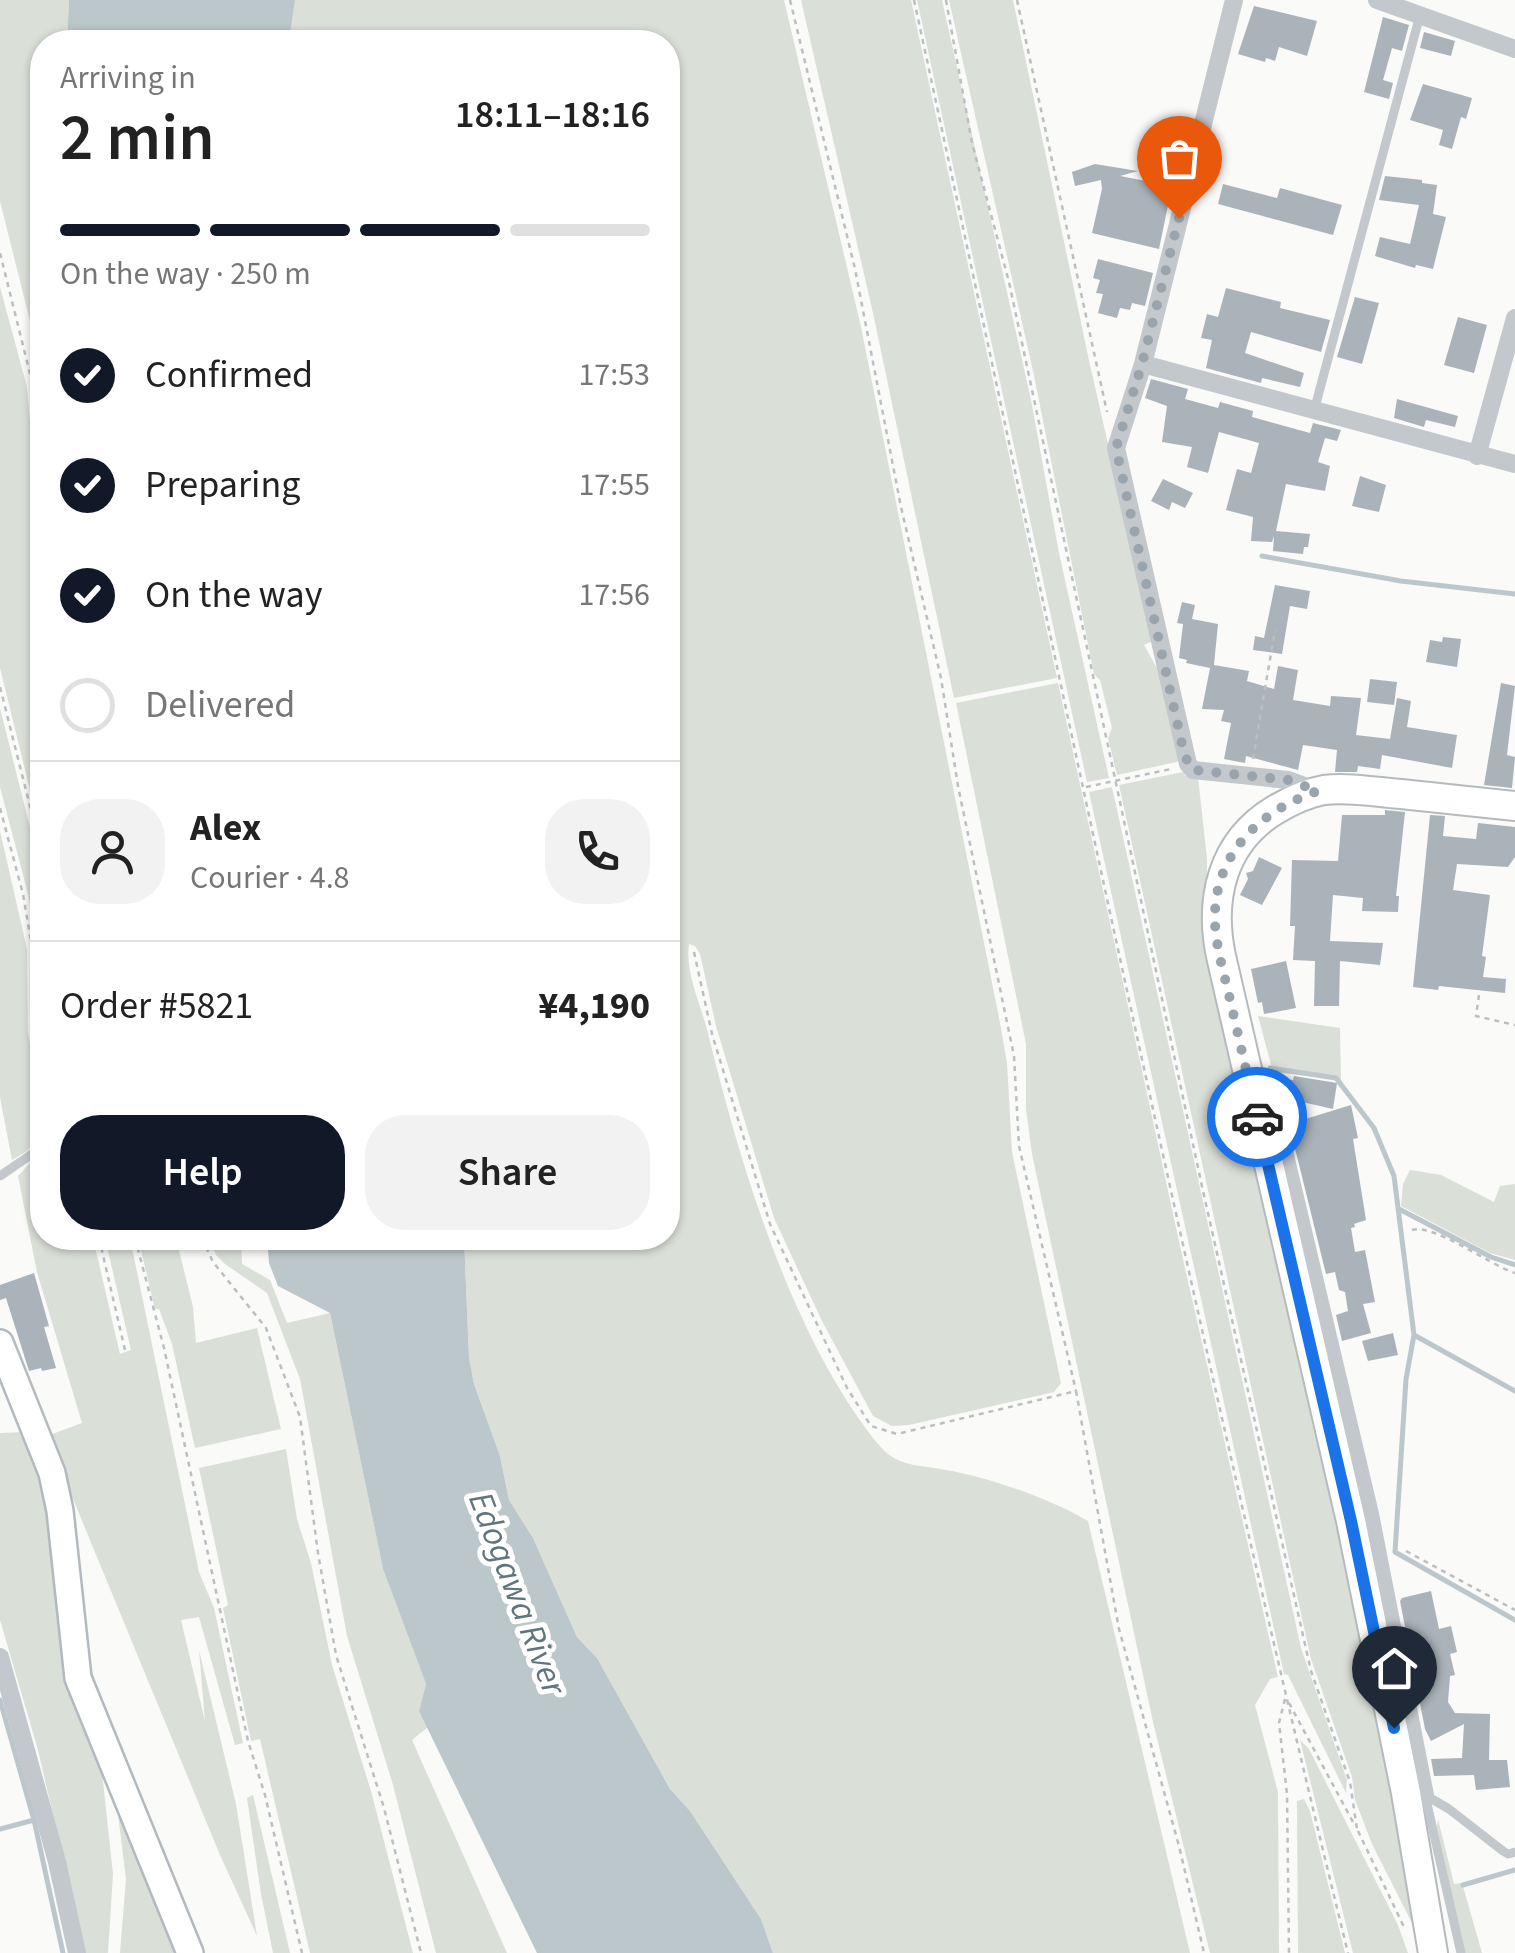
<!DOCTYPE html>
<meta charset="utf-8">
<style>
:root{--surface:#fff;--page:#f2f2f2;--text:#222;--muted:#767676;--line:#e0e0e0;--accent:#111827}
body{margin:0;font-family:"Source Sans 3",sans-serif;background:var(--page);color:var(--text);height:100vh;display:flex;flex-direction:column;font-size:38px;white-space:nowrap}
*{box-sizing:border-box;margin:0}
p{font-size:32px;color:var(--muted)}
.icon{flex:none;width:55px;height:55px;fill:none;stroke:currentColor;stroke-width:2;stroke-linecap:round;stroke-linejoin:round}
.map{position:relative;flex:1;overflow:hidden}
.panel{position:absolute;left:30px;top:30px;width:650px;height:1220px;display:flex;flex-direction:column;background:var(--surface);border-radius:40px;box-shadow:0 2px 8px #0004}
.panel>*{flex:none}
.pin{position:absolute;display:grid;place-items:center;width:85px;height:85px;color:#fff;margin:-102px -42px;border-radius:50% 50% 50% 0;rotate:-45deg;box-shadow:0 0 10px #0007}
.pin .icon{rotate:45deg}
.courier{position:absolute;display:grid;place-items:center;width:100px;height:100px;margin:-50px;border:8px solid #1a73e8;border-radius:50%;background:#fff;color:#222;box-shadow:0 2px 12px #0007}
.summary em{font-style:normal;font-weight:600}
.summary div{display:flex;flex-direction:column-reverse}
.summary{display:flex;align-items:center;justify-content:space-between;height:170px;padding:0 30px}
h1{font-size:65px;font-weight:600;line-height:75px}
.bar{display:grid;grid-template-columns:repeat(4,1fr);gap:15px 10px;align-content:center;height:120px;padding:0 30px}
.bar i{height:12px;border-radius:8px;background:var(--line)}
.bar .current{background:var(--accent)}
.bar p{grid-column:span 4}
.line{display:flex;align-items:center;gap:25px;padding:0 30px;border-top:2px solid var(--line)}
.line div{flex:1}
.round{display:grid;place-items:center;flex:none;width:105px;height:105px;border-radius:40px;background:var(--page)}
ol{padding:0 30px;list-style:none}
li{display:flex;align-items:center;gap:30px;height:110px}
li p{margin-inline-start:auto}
li .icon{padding:10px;border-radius:50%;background:var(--accent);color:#fff;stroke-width:4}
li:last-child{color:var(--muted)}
li i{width:55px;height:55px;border:5px solid var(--line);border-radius:50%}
.action{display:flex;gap:20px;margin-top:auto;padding:20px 30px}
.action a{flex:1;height:115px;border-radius:40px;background:var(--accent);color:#fff;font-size:40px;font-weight:600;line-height:115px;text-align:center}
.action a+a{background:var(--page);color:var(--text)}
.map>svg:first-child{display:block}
.green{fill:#dadfd7}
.water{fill:#bbc7cb}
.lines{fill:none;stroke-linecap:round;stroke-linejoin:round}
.stream{stroke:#bbc7cb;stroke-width:5}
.building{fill:#aab3b9}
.secondary-casing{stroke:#b3babf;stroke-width:30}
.primary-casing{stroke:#b5babe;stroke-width:32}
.path{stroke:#bbbfc2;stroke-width:2.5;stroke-dasharray:5 5;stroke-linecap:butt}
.lane{stroke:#c3c8cc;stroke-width:9}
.street{stroke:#c3c8cc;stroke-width:18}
.secondary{stroke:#fff;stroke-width:25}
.primary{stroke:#fff;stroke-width:28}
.done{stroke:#99a4ac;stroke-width:10;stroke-dasharray:0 18}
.route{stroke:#1a73e8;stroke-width:12}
.labels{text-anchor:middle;stroke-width:10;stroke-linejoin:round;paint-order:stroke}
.water-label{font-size:35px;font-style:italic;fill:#60757c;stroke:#fff}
</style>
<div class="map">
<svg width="1515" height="1953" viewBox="0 0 1515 1953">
<rect width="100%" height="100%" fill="#fafaf8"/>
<path class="green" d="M0,0H69L67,42H42V369L0,201Z
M295,0H784L861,327L1000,1023L1007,1063L1012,1152L1061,1383L1054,1392L909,1425L892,1426L873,1416L822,1321L774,1218L716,1026L700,954L695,946L689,944C685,973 701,1005 708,1033C738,1157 785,1313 859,1419C868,1431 881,1451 894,1458C910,1467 928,1466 946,1470C991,1478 1048,1498 1088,1521L1190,1953H773L761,1919L690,1811L670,1789L597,1658L577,1637L533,1538L509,1500L500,1456L474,1384L469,1358L464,1238H668V42H289Z
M801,0H911L1057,678L954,698L873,313Z
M917,0H942L1031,400L1059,553L1109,778L1087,782Z
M949,0H1013L1090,365L1153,641L1144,645L1162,677L1181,761L1117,775L1108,738L1112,728L1100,680L1094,674L1033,371Z
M0,287L27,387L31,432L32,537L42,592V839L0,668Z
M1058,683L1180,1246L1278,1677L1270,1679L1255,1705L1278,1792L1279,1953H1210L1153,1722L1032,1154L1026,1109V1044L956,703Z
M0,708L42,875V970L28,894L0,787Z
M1183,772L1185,776L1198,777L1207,859V890L1369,1646L1418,1944L1413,1925L1372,1844L1355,1800L1352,1777L1311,1659L1119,785Z
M1112,787L1301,1648L1347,1780L1346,1793L1288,1675L1284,1674L1089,792Z
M0,831L27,949L28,1032L41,1109V1126L36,1139L27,1151L12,1160L0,1097Z
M1258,1016L1340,1028L1341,1080L1273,1072Z
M42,1150V1238H93L120,1354L131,1350L105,1238H130L199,1572L214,1608L243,1743L235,1745L199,1617L181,1620L205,1721L199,1650L236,1804L257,1936L220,1855L47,1436L82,1423L37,1272L18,1176Z
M1410,1170L1441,1175L1494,1202L1500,1186L1515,1184V1260L1490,1253L1401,1206L1403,1184Z
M138,1238H176L193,1307L196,1343L257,1328L281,1429L195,1448L172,1344L159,1309H155Z
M209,1238H241L242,1264L270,1280L287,1323L330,1313L383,1569L426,1684L419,1711L428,1727L412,1740L507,1953H436L393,1785L347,1636L300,1379L267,1293L225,1264L216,1255Z
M24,1432L46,1494L68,1678L102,1772L113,1874L108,1953H85L38,1750L0,1620V1433Z
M286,1449L297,1519L311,1563L332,1665L371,1791L413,1953H310L260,1739L251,1741L223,1608L228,1605L199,1468Z
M1300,1740L1309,1749L1398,1925L1408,1953H1353Z
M253,1795L290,1953H273L261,1894L247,1798Z
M1304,1799L1310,1811L1345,1953H1298L1297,1801Z
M117,1806L177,1953H120L126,1879Z
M1438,1819L1454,1884L1462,1883L1482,1953H1465L1437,1827Z"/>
<path class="water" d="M69,0H295L289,42H67Z
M267,1238H464L469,1358L474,1384L500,1456L509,1500L533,1538L577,1637L597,1658L670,1789L690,1811L761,1919L773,1953H537L419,1711L426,1684L383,1569L330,1313L278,1286L269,1263Z"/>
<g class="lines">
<path class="stream" d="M1262,556L1401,581L1515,594
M1270,1068L1336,1078L1374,1128L1394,1176L1414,1335L1515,1391
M1399,1209L1491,1257L1515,1265
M1414,1335L1406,1379L1395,1552L1515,1620
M0,1700L34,1820L63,1953
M0,1829L34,1820
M1463,1885L1515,1870"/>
</g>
<path class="building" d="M1254,6L1317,21L1307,56L1279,47L1275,61L1266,58L1265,62L1238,54Z
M1383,17L1409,25L1402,51L1392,48L1383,80L1393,83L1389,99L1364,92Z
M1424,32L1455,41L1451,56L1420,48Z
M1423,84L1472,98L1466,119L1461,117L1452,149L1439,145L1443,130L1410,120Z
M1095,164L1138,171L1120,176L1172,186L1159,249L1092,233L1102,189L1101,180L1075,186L1072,172Z
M1385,176L1422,180V183L1437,185L1433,214L1446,217L1433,269L1416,265L1415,268L1375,256L1380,237L1410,244L1419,205L1379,200Z
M1223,184L1277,198L1280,188L1342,205L1333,235L1218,204Z
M1098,259L1153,273L1145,306L1132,303L1130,310L1120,308L1117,318L1098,313L1103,294L1096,293L1100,280L1093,278Z
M1226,288L1281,302L1280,308L1330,320L1321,352L1251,332L1245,353L1304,373L1300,387L1262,378L1261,383L1206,368L1212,340L1201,338L1207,314L1218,317Z
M1355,297L1379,303L1362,364L1337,357Z
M1458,317L1487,325L1474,373L1444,365Z
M1151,379L1188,389L1185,399L1218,408L1220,402L1253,411L1252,417L1310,433L1313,423L1341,430L1337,441L1325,438L1318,462L1330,466L1325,491L1286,484L1276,531L1310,534L1308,547H1304L1303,554L1273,551L1274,536L1272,542L1251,541L1253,517L1226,510L1237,469L1251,473L1259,443L1219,432L1208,473L1187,467L1192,447L1162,442L1167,406L1145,398Z
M1397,399L1458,416L1455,427L1426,420L1424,427L1394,418Z
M1360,476L1386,485L1379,512L1352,506Z
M1163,479L1193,493L1185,508L1172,502L1169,510L1151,501Z
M1275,585L1310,591L1307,609L1290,606L1282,654L1253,650L1255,636L1264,638Z
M1182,602L1195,605L1192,619L1218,624L1214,665L1249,671L1247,681L1274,689L1278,666L1298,670L1293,700L1330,706L1331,696L1361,698L1356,735L1390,739L1397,698L1411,701L1407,727L1457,735L1452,768L1382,755L1380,769L1358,766L1357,772H1335L1337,750L1303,745L1298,770L1246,756L1245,763L1224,759L1231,723L1221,721L1224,710L1202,709L1210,668L1186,663L1187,660L1179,658L1183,624L1177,623Z
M1443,637L1461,639L1457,667L1426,662L1430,640L1442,642Z
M1370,679L1397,682L1394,705L1367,702Z
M1501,683L1515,686L1507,755L1515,757L1512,788L1484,785Z
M1385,810L1405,812L1396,896H1399L1398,912L1362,911L1363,898L1333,895L1330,941L1383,943L1380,965L1340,961L1339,1006H1314L1315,961L1293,960L1295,926H1290L1292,860L1338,861L1342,815H1385Z
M1430,815L1445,816L1443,836L1476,839L1478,823L1515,827V857L1508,867L1457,864L1453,890L1490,895L1482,956L1486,957L1483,977L1506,979L1505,993L1439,986L1438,990L1413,987Z
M1259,857L1282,868L1262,905L1240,895L1248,879L1246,873L1253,871Z
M1286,961L1296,1008L1264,1014L1262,1002L1258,1003L1251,969Z
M1294,1076L1337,1083L1333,1109L1280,1097L1279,1078L1293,1080Z
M1351,1105L1358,1138L1353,1139L1366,1220L1354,1224L1355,1227L1351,1228L1355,1252L1365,1250L1375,1302L1363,1304L1371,1333L1342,1341L1336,1315L1348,1311L1345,1292L1339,1290L1335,1272L1326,1274L1289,1124Z
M34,1273L49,1326L44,1327L56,1368L42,1371L41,1368L29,1371L6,1298L0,1300V1285Z
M1393,1333L1398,1355L1368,1361L1362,1341Z
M1431,1591L1439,1629L1451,1626L1457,1652L1450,1654L1455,1675L1450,1676L1448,1702L1455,1713L1490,1714L1489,1760H1507L1510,1787L1476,1790L1474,1775L1434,1776L1431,1759L1462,1758L1464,1724L1431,1741L1425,1729L1400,1601L1402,1598Z"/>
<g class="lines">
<g class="secondary-casing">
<path id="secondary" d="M0,1343L52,1473L60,1511L78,1678L190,1953"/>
</g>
<g class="primary-casing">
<path id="primary" d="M1433,1953L1406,1793L1351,1521L1221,956C1209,899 1222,842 1275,810C1290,801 1307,793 1324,790C1349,787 1376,792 1401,794C1439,798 1477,802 1515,806"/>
</g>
<path class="path" d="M790,0L855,269L901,507L941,678L958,786L1014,1056L1019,1146L1076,1391
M914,0C1055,652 1189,1305 1348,1953
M946,0L972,143L1009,282L1203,1191L1311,1671L1350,1782L1357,1829
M1017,0L1107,412
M0,253L42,422
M37,410L35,519L42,572
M0,687L42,854
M1253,759L1275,630
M1086,787L1171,769
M0,808L23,894L32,947V1033L42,1090
M694,952L712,1034L770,1224L847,1388L871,1426L897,1434L1076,1391L1119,1629L1179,1846L1204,1953
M34,953L42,989
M1479,995L1476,1016L1515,1025
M32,1168L36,1174L42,1172
M1412,1230C1433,1223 1490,1265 1515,1273
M99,1238L125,1350
M135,1238L164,1348L248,1741L265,1795L302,1953
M202,1238L213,1262L266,1328L300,1417L318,1553L336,1655L384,1808L421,1953
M1406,1551L1515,1610
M1285,1699L1279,1723L1287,1794L1289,1953
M1289,1703L1354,1824
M1358,1831L1404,1927"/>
<path class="lane" d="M1314,411L1420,15
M0,1176L32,1154
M1461,1953L1425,1795L1449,1809L1503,1851L1508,1854L1515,1852"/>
<path class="street" d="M1234,0L1143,364L1116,448L1188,764L1193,770L1288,780L1318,791
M1377,0L1515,49
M1143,364L1515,464
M1477,456L1515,318
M1254,1103L1270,1112L1280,1134L1370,1514L1425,1795
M0,1657L57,1862L77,1953"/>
<use href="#secondary" class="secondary"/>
<use href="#primary" class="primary"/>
</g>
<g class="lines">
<path class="done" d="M1179,218L1142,364L1116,448L1182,744L1188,764L1193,770L1288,780L1318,791C1253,813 1207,863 1216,935C1219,958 1226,981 1231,1004C1240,1042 1248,1080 1257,1117"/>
<path class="route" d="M1257,1117L1351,1521L1394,1728"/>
</g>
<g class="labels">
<g class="water-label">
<text transform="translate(518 1593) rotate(69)" y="12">Edogawa River</text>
</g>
</g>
</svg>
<div class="pin" style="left:1179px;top:218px;background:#ea580c"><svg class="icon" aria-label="bag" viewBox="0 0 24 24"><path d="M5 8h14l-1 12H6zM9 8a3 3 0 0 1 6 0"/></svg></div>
<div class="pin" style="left:1394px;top:1728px;background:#1f2937"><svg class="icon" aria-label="home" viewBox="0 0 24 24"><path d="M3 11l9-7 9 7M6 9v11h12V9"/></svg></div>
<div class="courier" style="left:1257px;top:1117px"><svg class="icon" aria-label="car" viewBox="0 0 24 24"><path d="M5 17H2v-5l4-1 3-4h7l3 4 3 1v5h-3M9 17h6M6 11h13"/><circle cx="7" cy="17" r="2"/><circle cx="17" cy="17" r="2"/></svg></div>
<section class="panel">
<div class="summary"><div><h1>2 min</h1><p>Arriving in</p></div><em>18:11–18:16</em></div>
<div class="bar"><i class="current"></i><i class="current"></i><i class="current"></i><i></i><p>On the way · 250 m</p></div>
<ol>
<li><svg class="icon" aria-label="check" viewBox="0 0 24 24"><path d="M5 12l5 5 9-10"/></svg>Confirmed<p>17:53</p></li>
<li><svg class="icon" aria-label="check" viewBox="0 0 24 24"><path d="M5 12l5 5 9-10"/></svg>Preparing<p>17:55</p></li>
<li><svg class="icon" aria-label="check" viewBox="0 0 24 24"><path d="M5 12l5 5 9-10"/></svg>On the way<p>17:56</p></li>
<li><i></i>Delivered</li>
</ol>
<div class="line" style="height:180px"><a class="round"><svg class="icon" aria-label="person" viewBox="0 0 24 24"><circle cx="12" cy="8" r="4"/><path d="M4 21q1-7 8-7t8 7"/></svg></a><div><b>Alex</b><p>Courier · 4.8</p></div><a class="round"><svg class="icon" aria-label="phone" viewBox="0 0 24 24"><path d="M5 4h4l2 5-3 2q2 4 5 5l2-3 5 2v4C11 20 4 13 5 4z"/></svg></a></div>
<div class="line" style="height:130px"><div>Order #5821</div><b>¥4,190</b></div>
<div class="action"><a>Help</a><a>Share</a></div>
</section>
</div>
